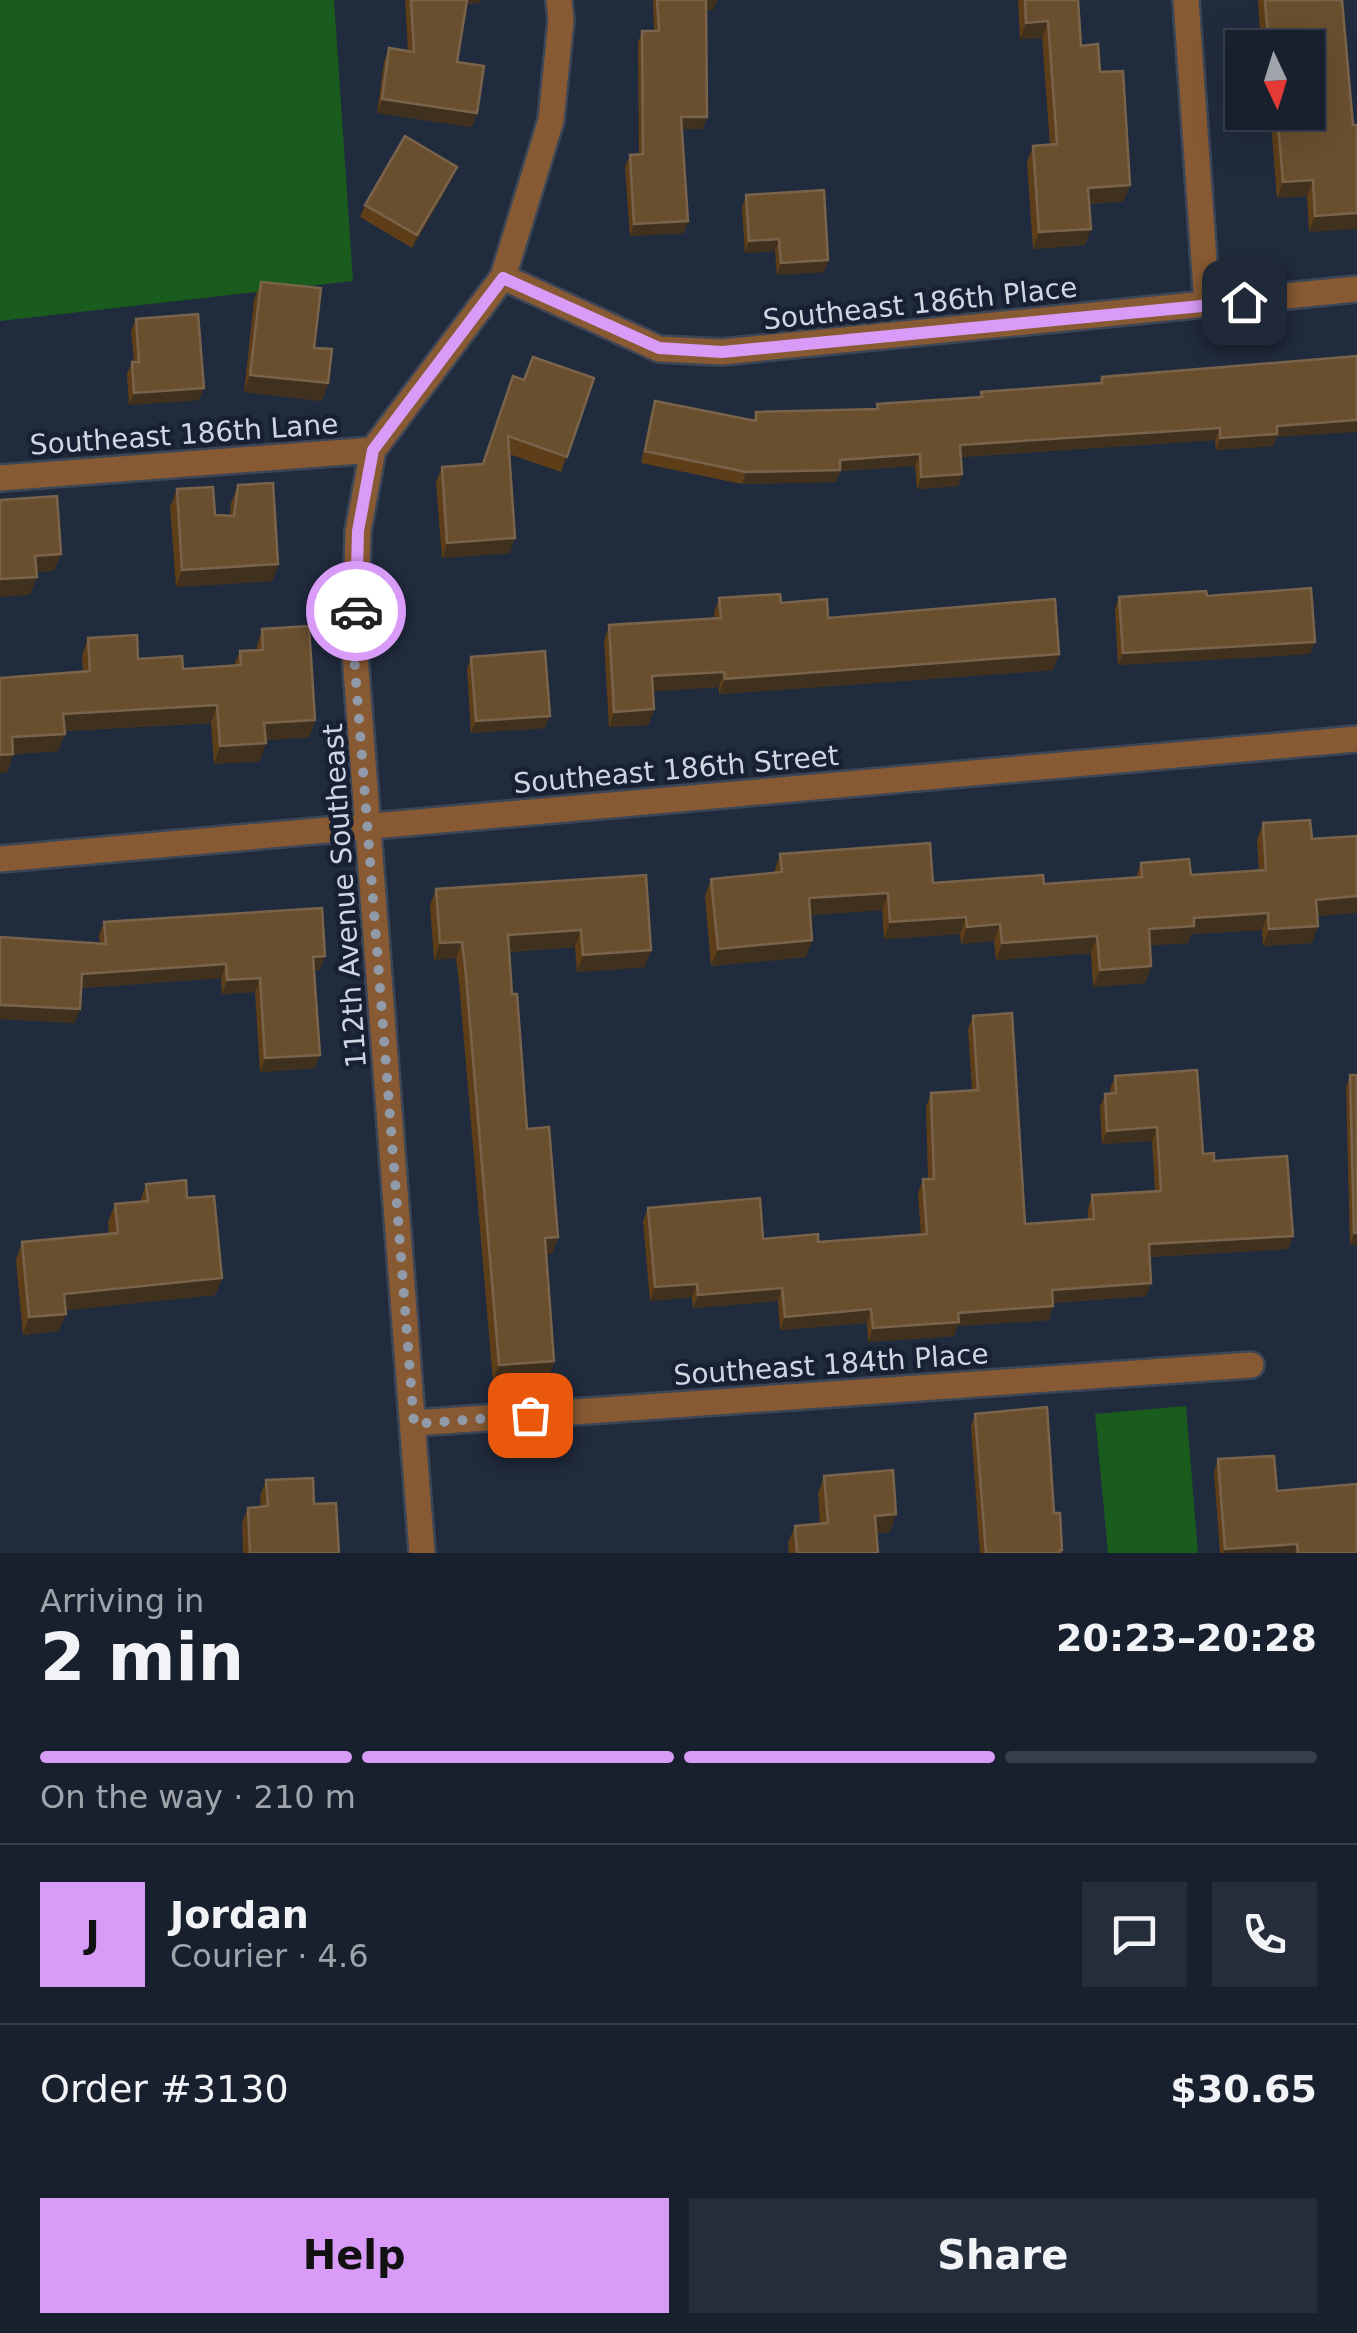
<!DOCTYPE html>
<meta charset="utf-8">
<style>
:root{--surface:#18202e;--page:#252d3a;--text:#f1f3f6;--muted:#9fa3aa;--line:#363e4a;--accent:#d89bf8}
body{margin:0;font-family:"DejaVu Sans",sans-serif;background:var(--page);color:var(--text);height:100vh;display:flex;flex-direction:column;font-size:38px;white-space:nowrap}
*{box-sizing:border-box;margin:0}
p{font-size:32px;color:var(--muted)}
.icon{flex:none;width:55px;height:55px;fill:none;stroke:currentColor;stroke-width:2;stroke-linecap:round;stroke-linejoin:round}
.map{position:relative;height:1553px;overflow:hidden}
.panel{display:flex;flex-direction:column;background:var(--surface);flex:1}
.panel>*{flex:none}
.needle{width:65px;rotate:176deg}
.buttons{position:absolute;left:1225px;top:30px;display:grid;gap:20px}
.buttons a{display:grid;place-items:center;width:100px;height:100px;border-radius:0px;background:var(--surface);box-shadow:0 10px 40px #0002,0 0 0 2px var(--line);font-size:50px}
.pin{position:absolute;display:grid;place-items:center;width:85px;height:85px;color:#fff;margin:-42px;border-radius:20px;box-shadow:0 5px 15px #0006}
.courier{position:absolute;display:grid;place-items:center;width:100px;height:100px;margin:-50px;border:8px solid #d89bf8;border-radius:50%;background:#fff;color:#222;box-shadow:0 2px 12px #0007}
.overview em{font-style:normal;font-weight:600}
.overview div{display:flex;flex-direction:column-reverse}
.overview{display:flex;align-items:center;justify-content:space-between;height:170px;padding:0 40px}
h1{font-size:65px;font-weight:600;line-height:75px}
.bar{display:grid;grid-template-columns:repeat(4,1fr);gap:15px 10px;align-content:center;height:120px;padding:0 40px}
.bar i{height:12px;border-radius:8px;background:var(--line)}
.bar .active{background:var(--accent)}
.bar p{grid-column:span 4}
.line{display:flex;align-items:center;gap:25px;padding:0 40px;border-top:2px solid var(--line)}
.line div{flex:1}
.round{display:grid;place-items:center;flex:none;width:105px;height:105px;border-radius:0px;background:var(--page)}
.action{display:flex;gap:20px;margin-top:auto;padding:20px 40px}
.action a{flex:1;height:115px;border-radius:0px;background:var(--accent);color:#111;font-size:40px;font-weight:600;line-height:115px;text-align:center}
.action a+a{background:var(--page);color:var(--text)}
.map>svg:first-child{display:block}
.green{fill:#195c1e}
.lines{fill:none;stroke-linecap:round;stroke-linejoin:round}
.street-casing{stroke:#3c4657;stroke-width:30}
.street{stroke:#885a33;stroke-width:25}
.wall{fill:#5d3e19}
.shaded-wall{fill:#40301e}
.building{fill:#6a4f2f;stroke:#79644b;stroke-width:2.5}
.done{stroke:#919aa8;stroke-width:10;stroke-dasharray:0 18}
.route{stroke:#d89bf8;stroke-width:12}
.labels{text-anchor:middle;stroke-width:9;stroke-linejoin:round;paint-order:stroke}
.street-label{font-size:28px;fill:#ced6e2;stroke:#172133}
</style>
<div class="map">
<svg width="1357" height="1553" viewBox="0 0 1357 1553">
<rect width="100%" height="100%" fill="#202b3d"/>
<path class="green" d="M0,0H334L353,281L0,321Z
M1186,1406L1198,1553H1108L1095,1414Z"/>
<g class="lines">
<g class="street-casing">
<path id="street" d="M1186,0L1207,305
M503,277L659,349L722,352L1357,289
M0,478L373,450
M0,859L1357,739
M414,1423L1251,1365
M422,1553L355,655L358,531L373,450L503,277L551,120L561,20L559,0"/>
</g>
<use href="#street" class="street"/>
</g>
<path class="wall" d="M405,0H480L479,3L466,4L457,62L477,113L472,127L377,113L384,62L389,48L408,51Z
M653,0H717L713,10H706L707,117L702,129H682L688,221L684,233L630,236L625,167L630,155L639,154L638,43L642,31H654Z
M1018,0H1078L1081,46L1100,72L1124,201L1089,204L1085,245L1033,249L1027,162L1033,146L1050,145L1042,38L1020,39Z
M1258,0H1342L1353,125L1309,232L1307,196L1277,198L1271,123H1268L1267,112H1308V48H1261Z
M452,179L412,248L360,217L365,205Z
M746,195L828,260L824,272L777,275L775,251L745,253L742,207Z
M261,282L314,348L328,383L322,401L244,392L254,300Z
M136,319L199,400L129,405L127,374L132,362H134L131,331Z
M1102,377L1276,437L1273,446L1216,450L1215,440L961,457L962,474L958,486L917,489L915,466L840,471L836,482L742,484L641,463L651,413L655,401L753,420L756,412L876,409L877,404L979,397L981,392L1099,383Z
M594,378L561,472L509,454L510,553L442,558L436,482L442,467L482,464L524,379Z
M238,485L278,564L272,581L176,587L170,507L177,489L215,515H230L231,503Z
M1119,597L1310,654L1118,665L1115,609Z
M719,598L781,603L828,618L1053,670L719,694V687L653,691L654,709L648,725L609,727L604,641L609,625L714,619V613Z
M262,629L315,720L309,737L266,740L260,761L214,764L211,723L65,731L58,751L13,754L7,772L0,773V678L83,672L82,656L88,638L138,659L183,669L234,666L240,651L256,650Z
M471,657L545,728L471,733L467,669Z
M1263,823L1317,916L1312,943L1263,946L1262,930L1191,934L1188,943L1150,945L1151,966L1145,983L1093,987L1091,953L996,960L994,941L961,944L960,934L884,939L882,910L810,915L806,957L711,966L705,896L711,879L774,873L780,854L933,883L1044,884L1136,877L1141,863L1191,875L1259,871L1257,840Z
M646,875L645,967L577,972L575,947L509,952L512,994L527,1129L558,1237L552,1254H546L554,1361L548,1378L493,1382L459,982L456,958L434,960L430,905L436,889Z
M104,922L320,970H314L315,1068L260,1072L255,992L222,994L221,978L81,988L75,1023L0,1019V937L100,943L99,936Z
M973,1016L1025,1224L1088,1219V1209L1092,1195L1155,1191L1152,1141L1102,1144L1100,1107L1105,1094H1111L1110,1089L1115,1076L1203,1154L1214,1161L1293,1236L1288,1249L1150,1257L1146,1296L1053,1303L1049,1320L957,1326L954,1336L868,1342L867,1323L780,1330L778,1301L693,1308L692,1297L650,1301L643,1221L648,1208L763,1239L818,1242L921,1235L918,1193L923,1179H928L926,1107L931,1093L972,1090L968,1029Z
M1350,1075L1357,1245H1350L1346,1087Z
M146,1184L187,1198L222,1278L215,1295L66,1310L59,1331L23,1335L16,1260L22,1242L109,1234L108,1222L115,1204L140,1202Z
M975,1414L1054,1513L1061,1553H980L971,1426Z
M1218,1459L1277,1491L1357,1553H1220L1214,1472Z
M824,1476L896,1514L890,1532L877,1533L878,1553H789L788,1543L795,1526L820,1524L818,1494Z
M266,1480L314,1504L339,1553H243L242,1523L248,1508L261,1507L260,1496Z"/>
<path class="shaded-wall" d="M465,0H480L479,3L463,4Z
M706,0H717L713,10L702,11Z
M1048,21L1042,38L1020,39L1026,23Z
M382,99L477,113L472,127L377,113Z
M681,117H707L702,129H677Z
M457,167L452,179L412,248L417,235Z
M1313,180L1307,196L1277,198L1283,182Z
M1130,185L1124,201L1082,204L1088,188Z
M1357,213V229L1309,232L1315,216Z
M688,221L684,233L630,236L634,224Z
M1091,229L1085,245L1033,249L1039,232Z
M779,239L775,251L745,253L749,241Z
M828,260L824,272L777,275L781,263Z
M250,375L328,383L322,401L244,392Z
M204,388L199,400L129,405L134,393Z
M1357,420V432L1276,437L1273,446L1216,450L1220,438L1277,426Z
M1220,428L1215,440L956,457L960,445Z
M920,454L915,466L840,471L836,482L742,484L746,472L840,460Z
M962,474L958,486L917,489L921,477Z
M515,538L510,553L442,558L447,543Z
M61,554L54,571L29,573L35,556Z
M278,564L272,581L176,587L182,570Z
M37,577L30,595L0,597V579Z
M1315,642L1310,654L1118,665L1123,653Z
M1059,654L1053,670L719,694L725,679Z
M724,672L719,687L647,692L652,676Z
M217,705L211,723L57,731L63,714Z
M654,709L648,725L609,727L614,712Z
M550,716L545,728L471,733L476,721Z
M315,720L309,737L258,741L264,723Z
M65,734L58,751L5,755L12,737Z
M266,743L260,761L214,764L220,746Z
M13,754L7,772L0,773V755Z
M888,893L882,910L802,916L809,898Z
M1357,896V913L1310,917L1316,900Z
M1268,913L1262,930L1191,934L1188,943L1143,946L1149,929L1194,918Z
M966,917L960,934L884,939L890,922Z
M1000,924L994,941L961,944L967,927Z
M1318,926L1312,943L1263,946L1269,929Z
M581,930L575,947L501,952L508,935Z
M1097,936L1091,953L996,960L1002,943Z
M812,940L806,957L711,966L718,949Z
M462,942L456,958L434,960L440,943Z
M651,950L645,967L577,972L583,955Z
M325,956L320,970L308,971L313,957Z
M226,964L221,978L77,988L82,974Z
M1151,966L1145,983L1093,987L1100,970Z
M260,978L255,992L222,994L227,980Z
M0,1005L80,1009L75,1023L0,1019Z
M320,1055L315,1068L260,1072L265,1058Z
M1157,1127L1152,1141L1102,1144L1107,1131Z
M1354,1233H1357V1245H1350Z
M1293,1236L1288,1249L1144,1257L1149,1244Z
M558,1237L552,1254L539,1255L545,1238Z
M222,1278L215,1295L58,1311L64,1294Z
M1151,1283L1146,1296L1047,1303L1052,1290Z
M697,1284L692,1297L650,1301L655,1287Z
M782,1288L778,1301L693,1308L698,1295Z
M1053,1306L1049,1320L957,1326L954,1336L868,1342L873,1328L958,1313Z
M871,1309L867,1323L780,1330L785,1317Z
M66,1314L59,1331L23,1335L29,1317Z
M554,1361L548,1378L493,1382L499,1365Z
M896,1514L890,1532L869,1534L875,1516Z
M1297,1544L1294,1553H1223L1225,1549Z"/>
<path class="building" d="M411,0H467L457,62L484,66L477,113L382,99L389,48L414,52Z
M657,0H706L707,117H681L688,221L634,224L630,155L643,154L642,31H659Z
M1025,0H1078L1081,46L1098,44L1100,72L1123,71L1130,185L1088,188L1091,229L1039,232L1033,146L1057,144L1048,21L1026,23Z
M1265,0H1342L1353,125H1357V213L1315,216L1313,180L1283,182L1277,112H1308V48H1269Z
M405,136L457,167L417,235L365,205Z
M824,190L828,260L781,263L779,239L749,241L746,195Z
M261,282L321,288L314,348L332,349L328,383L250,375Z
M198,314L204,388L134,393L132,362H139L136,319Z
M1357,356V420L1277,426V434L1220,438V428L960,445L962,474L921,477L920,454L840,460V470L746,472L645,451L655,401L756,421V412L878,409L877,404L982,397L981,392L1102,383V377Z
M533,357L594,378L567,457L508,436L515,538L447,543L442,467L483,464L513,376L524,380Z
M273,483L278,564L182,570L177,489L213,487L215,515L234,516L238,485Z
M57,496L61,554L35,556L37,577L0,579V500Z
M1311,588L1315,642L1123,653L1119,597L1206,591L1207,596Z
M780,594L781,603L827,599L828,618L1055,599L1059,654L725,679L724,672L652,676L654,709L614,712L609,625L721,618L719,598Z
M309,626L315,720L264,723L266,743L220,746L217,705L63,714L65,734L12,737L13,754L0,755V678L90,671L88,638L137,635L138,659L182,656L183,669L241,665L240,651L263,650L262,629Z
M545,651L550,716L476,721L471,657Z
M1310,820L1312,839L1357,836V896L1316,900L1318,926L1269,929L1268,913L1194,918V926L1149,929L1151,966L1100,970L1097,936L1002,943L1000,924L967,927L966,917L890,922L888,893L809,898L812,940L718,949L711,879L782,872L780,854L930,843L933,883L1043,875L1044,884L1142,877L1141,863L1189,859L1191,875L1266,870L1263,823Z
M646,875L651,950L583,955L581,930L508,935L512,994H517L527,1129L549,1127L558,1237L545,1238L554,1361L499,1365L465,965L462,942L440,943L436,889Z
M322,908L325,956L313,957L320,1055L265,1058L260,978L227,980L226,964L82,974L80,1009L0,1005V937L106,944L104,922Z
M1012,1013L1025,1224L1094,1219L1092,1195L1161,1191L1157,1127L1107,1131L1105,1094L1116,1093L1115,1076L1197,1070L1203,1154L1214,1153V1161L1287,1156L1293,1236L1149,1244L1151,1283L1052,1290L1053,1306L958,1313L959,1322L873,1328L871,1309L785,1317L782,1288L698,1295L697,1284L655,1287L648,1208L760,1198L763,1239L818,1234V1242L927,1234L923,1179H934L931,1093L978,1090L973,1016Z
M1350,1075H1357V1233H1354Z
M186,1180L187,1198L214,1196L222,1278L64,1294L66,1314L29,1317L22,1242L118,1233L115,1204L148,1201L146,1184Z
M1047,1407L1054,1513H1060L1062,1550H1060V1553H986L975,1414Z
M1274,1456L1277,1491L1357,1484V1553H1298L1297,1544L1225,1549L1218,1459Z
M893,1470L896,1514L875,1516L878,1553H797L795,1526L828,1523L824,1476Z
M313,1478L314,1504L336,1503L339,1553H250L248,1508L268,1506L266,1480Z"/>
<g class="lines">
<path class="done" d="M356,611L354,655L414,1424L530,1415"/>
<path class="route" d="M356,611L358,531L373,450L503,278L659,348L722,352L1244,302"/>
</g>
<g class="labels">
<g class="street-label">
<text transform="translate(920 303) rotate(-6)" y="10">Southeast 186th Place</text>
<text transform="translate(184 434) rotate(-4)" y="10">Southeast 186th Lane</text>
<text transform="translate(676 769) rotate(-5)" y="10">Southeast 186th Street</text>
<text transform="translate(344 896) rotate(-94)" y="10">112th Avenue Southeast</text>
<text transform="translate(831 1364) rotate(-4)" y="10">Southeast 184th Place</text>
</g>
</g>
</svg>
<div class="buttons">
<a><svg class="needle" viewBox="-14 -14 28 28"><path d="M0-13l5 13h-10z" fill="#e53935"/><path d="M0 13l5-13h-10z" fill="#9fa3aa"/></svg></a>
</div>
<div class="pin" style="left:530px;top:1415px;background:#ea580c"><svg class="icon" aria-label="bag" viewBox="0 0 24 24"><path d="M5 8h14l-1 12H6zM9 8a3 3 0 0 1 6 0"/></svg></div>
<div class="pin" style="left:1244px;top:302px;background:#1f2937"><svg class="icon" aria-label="home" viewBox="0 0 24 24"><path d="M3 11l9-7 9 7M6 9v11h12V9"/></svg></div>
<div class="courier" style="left:356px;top:611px"><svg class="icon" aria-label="car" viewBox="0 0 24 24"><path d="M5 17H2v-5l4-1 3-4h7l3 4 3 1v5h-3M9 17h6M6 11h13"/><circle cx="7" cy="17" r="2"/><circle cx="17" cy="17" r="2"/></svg></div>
</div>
<section class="panel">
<div class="overview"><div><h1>2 min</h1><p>Arriving in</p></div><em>20:23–20:28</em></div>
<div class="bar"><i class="active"></i><i class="active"></i><i class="active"></i><i></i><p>On the way · 210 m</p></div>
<div class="line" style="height:180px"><b class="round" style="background:var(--accent);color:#111">J</b><div><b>Jordan</b><p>Courier · 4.6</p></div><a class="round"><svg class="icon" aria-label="chat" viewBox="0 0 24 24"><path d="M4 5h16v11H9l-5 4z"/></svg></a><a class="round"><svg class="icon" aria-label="phone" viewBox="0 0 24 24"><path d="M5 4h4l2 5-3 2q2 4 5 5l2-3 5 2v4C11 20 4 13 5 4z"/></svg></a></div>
<div class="line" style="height:130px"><div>Order #3130</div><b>$30.65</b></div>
<div class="action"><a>Help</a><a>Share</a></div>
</section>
